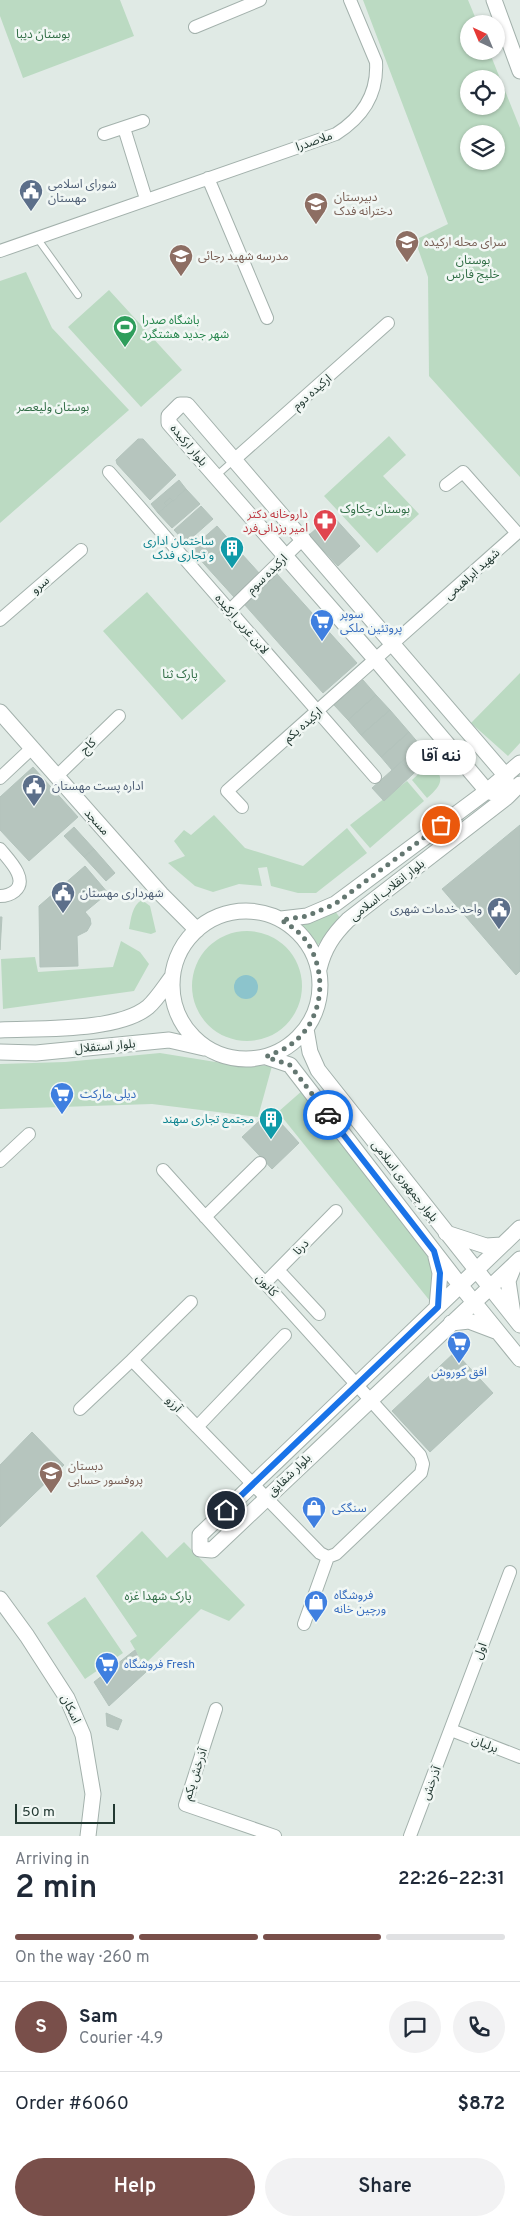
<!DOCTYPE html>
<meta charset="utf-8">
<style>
:root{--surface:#fff;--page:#f2f2f3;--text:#1f2937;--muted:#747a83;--line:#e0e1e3;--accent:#794f4a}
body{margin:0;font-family:Overpass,"Noto Sans Arabic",sans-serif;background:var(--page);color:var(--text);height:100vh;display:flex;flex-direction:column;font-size:19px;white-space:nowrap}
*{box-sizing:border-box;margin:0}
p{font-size:16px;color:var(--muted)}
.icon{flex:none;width:28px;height:28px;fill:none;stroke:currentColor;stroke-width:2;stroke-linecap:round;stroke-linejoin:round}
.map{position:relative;height:1836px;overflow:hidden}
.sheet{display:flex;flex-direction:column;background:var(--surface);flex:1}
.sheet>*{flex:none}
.needle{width:32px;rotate:316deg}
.buttons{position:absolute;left:460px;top:15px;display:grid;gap:10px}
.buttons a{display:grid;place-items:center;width:45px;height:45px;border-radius:50%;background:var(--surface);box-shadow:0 1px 4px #0004;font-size:25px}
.scale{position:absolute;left:15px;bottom:12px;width:100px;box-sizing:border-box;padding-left:5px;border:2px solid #223932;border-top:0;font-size:14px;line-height:18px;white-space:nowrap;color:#223932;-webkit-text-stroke:4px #f1f7f4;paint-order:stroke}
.pin{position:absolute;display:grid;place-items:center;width:42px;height:42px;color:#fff;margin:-21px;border:2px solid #fff;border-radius:50%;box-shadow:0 1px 5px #0007}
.courier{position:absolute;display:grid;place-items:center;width:50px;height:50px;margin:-25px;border:4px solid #1a73e8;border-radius:50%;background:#fff;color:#222;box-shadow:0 1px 6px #0007}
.bubble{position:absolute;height:35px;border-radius:18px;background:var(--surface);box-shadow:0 1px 4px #0004;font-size:16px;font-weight:600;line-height:35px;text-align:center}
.summary em{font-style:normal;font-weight:600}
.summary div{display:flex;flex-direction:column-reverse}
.summary{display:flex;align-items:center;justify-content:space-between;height:85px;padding:0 15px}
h1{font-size:32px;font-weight:600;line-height:38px}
.bar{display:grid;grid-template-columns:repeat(4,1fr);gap:8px 5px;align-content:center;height:60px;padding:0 15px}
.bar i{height:6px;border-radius:4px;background:var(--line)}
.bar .current{background:var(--accent)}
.bar p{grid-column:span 4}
.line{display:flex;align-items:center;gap:12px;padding:0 15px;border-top:1px solid var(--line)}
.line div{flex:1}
.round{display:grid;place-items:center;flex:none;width:52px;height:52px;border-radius:26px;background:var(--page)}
.cta{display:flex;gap:10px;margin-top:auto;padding:10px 15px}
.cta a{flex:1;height:58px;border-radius:30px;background:var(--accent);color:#fff;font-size:20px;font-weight:600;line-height:58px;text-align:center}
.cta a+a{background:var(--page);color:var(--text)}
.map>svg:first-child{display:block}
.green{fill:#bbdac2;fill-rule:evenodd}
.water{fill:#8cc4cc}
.building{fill:#b6c5be;stroke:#b3c3bc}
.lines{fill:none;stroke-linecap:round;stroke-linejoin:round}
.service-casing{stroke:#a3b1ac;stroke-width:8}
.minor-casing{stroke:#a3b1ac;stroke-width:14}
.tertiary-casing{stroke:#a3b1ac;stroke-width:17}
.service{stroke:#fff;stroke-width:6}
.minor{stroke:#fff;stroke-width:12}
.tertiary{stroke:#fff;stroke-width:15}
.done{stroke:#647771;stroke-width:5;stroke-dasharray:0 9}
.route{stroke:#1a73e8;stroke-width:6}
.labels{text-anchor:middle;stroke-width:5;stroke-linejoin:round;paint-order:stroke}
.park-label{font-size:12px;fill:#306d45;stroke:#f1f7f4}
.street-label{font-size:12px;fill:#223932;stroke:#f1f7f4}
.service-label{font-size:12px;fill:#4e5e75;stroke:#f1f7f4;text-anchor:start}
.education-label{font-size:12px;fill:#785e54;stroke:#f1f7f4;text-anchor:start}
.leisure-label{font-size:12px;fill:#27864d;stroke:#f1f7f4;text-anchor:start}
.health-label{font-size:12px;fill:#be3a42;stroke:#f1f7f4;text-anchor:end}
.culture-label{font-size:12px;fill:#0d838f;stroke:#f1f7f4;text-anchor:end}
.shop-label{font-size:12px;fill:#366cbe;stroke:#f1f7f4;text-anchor:start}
</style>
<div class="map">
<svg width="520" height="1836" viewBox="0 0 520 1836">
<rect width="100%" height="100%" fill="#e0eae5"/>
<path class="green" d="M0,0H120L134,36L23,78L0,16Z
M363,0H468L478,24H469V51H489L520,128V477L429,376L428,277L415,240L448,224ZM469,79H496V106H469ZM469,134H496V161H469Z
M26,272L52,328L129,410L0,523V281Z
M109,290L182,370L141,407L68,327Z
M389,436L406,455L383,476L419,514L377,553L324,496Z
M147,592L226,681L182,720L103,631Z
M520,673V743L508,756L471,723Z
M430,763C446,778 442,785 427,798L412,780Z
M407,781L424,801L370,848L350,825Z
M214,815L245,848L303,866L347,828L367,853L316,893H298L271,886L267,867L258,868L262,886L239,884L213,892L195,886L168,863L185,856L174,841L184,830L191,835Z
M142,900L150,906L156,932L151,934L129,929C131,919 132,905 142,900Z
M335,911L340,918L317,946L300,925L322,918Z
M192 986a55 55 0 1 1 110 0a55 55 0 1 1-110 0Z
M121,941L140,952L149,964L134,991L3,1009L1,959L35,957L38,972L113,967Z
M160,1053L228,1064L272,1066L258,1117L152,1104L0,1109V1064L65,1062Z
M303,1090L430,1257L436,1286L430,1301L278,1112Z
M142,1531L167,1558L184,1542L245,1605L229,1621L201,1609L144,1665L130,1641L137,1636L96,1576Z
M85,1597L123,1653L85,1679L47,1623Z"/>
<path class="water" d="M234 987a12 12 0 1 1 24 0a12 12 0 1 1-24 0Z"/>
<path class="building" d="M138,439H143L176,475L150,500L117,464L116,460Z
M179,480L186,489L158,513L151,504Z
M186,489L200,504L172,528L158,513L167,506L164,503L170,498L173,501Z
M201,506L213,519L186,543L174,530Z
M332,515L360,546L338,566L309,535Z
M217,526L231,542L205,565L191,549Z
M231,542L260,574L234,597L205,565Z
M277,574L357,663L323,693L244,604Z
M363,680L376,695L348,720L334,705Z
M376,695L390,710L361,735L348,720Z
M390,710L409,732L381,757L361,735Z
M409,732L420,745L392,770L381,757Z
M420,745L432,757L413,774L401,762Z
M401,762L413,774L384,801L372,788Z
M33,767L78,817L29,861L0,830V797Z
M520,825V971L516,975L442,889Z
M74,827L94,849L84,857L64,836Z
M94,849L115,873L106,881L84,857Z
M85,866L108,893L85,912L90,918L91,924L87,931L77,936L78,966L40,967L39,906Z
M0,917H2L0,950Z
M270,1111L299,1143L272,1169L242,1137Z
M455,1352L493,1393L430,1452L392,1411Z
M32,1432L64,1465L0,1527V1465Z
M135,1650L146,1672L109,1706L94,1682Z
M106,1713L122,1720L118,1730L107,1726Z"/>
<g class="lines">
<g class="service-casing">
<path id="service" d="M37,238L78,295
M216,476L234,460"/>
</g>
<g class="minor-casing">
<path id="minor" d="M195,27L260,0
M124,128L146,199
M104,134L143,121
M208,178L267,318
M0,251L336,134C363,117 378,94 376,62L350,0
M235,459L388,323
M109,472L375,777
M230,610L304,538
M0,620L81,550
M57,776L119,716
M0,778L32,748
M242,807L227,791L517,533L463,472L446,485
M0,849C8,859 29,879 15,891C10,895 6,896 0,896
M0,1161L29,1134
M205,1217L260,1163
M278,1270L319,1314
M265,1283L336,1211
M132,1360L191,1302
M80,1409L132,1360L320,1553L328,1557L336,1554L421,1473L423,1464L420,1455L163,1170
M197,1427L285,1335
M304,1624L328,1557
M216,1709L185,1805L275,1836
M451,1730L520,1757
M410,1836L510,1572"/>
</g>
<g class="tertiary-casing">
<path id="tertiary" d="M494,0L520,71
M180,405H187L506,776L507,797L487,791L376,660L169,423V416Z
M0,712L161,894L197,930
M172 985a74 74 0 1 1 148 0a74 74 0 1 1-148 0Z
M281,919L307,916L335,904L487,791L520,763
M319,969C324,948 333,935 348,920L507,797L520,784
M306,1029L310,1052L318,1070L520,1325
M0,1030C39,1028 117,1032 148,1007C157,999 165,986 172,977
M0,1052L36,1053L169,1040L204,1048
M266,1057L290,1065L460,1285L520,1359
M520,1228L200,1535V1549L212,1550L520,1259
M446,1233L486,1246L502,1245
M436,1257L440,1273L437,1307
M513,1314L508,1281L514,1266
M451,1323L469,1321L498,1332
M0,1599L27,1636L67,1698L83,1735L93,1794L88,1836"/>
</g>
<use href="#service" class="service"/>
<use href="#minor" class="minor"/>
<use href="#tertiary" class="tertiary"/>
</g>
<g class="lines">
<path class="done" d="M328,1115L290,1065L266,1057C273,1053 281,1051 287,1047C323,1025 329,975 307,942C300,932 291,926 281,920L307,916L335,904L441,825"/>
<path class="route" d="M226,1510L438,1307L440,1273L434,1251L328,1115"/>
</g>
<defs>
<g id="civic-pin" transform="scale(1.25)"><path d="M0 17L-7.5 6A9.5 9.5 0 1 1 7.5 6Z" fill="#5c6f8a" stroke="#f1f7f4"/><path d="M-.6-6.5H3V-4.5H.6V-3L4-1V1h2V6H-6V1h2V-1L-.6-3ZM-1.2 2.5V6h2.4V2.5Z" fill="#fff"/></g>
<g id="school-pin" transform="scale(1.25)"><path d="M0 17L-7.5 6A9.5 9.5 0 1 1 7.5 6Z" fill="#8d6e63" stroke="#f1f7f4"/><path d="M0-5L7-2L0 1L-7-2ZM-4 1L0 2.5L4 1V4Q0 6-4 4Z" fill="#fff"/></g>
<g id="stadium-pin" transform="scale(1.25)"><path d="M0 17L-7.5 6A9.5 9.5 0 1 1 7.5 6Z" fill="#2e9e5b" stroke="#f1f7f4"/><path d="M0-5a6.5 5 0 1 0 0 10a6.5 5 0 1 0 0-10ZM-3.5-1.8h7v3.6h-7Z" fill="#fff"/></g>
<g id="pharmacy-pin" transform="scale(1.25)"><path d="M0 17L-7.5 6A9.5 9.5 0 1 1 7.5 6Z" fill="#e0444e" stroke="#f1f7f4"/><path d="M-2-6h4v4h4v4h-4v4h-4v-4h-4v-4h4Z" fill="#fff"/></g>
<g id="building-pin" transform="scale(1.25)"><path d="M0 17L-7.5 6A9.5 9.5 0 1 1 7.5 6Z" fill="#0f9aa8" stroke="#f1f7f4"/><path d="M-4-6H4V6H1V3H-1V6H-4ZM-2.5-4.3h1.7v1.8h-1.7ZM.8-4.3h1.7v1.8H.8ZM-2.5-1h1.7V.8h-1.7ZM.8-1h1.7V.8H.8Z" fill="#fff"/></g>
<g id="supermarket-pin" transform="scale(1.25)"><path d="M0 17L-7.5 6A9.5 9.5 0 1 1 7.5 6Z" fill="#3f7fe0" stroke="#f1f7f4"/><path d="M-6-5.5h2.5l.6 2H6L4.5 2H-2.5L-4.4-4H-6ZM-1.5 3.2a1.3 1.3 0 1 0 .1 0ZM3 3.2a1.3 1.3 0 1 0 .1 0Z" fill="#fff"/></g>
<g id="shop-pin" transform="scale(1.25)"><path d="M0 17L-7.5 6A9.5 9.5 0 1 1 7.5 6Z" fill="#3f7fe0" stroke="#f1f7f4"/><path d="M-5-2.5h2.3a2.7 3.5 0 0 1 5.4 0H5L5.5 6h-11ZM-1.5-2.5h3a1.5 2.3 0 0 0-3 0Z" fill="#fff"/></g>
</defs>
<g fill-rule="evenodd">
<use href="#civic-pin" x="31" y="191"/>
<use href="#school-pin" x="316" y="204"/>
<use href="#school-pin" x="407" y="242"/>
<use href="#school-pin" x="181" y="256"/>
<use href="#stadium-pin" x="125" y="327"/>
<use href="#pharmacy-pin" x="325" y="521"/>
<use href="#building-pin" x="232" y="548"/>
<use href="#supermarket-pin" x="322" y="621"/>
<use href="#civic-pin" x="34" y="786"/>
<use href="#civic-pin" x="63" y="893"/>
<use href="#civic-pin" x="499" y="909"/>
<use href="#supermarket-pin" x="62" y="1094"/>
<use href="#building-pin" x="271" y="1119"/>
<use href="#supermarket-pin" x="459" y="1343"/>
<use href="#school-pin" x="51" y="1473"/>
<use href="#shop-pin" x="314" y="1508"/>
<use href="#shop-pin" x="316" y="1602"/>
<use href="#supermarket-pin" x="107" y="1664"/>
</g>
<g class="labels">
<g class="park-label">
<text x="43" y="38">بوستان دیبا</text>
<text x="473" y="264">بوستان<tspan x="473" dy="14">خلیج فارس</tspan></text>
<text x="53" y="411">بوستان ولیعصر</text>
<text x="375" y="513">بوستان چکاوک</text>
<text x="180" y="678">پارک ثنا</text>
<text x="158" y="1600">پارک شهدا غزه</text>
</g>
<g class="street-label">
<text transform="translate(314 141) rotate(-19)" y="4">ملاصدرا</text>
<text transform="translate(312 392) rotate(-41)" y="4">ارکیده دوم</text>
<text transform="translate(189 445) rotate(50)" y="4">بلوار ارکیده</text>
<text transform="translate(267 574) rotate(-44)" y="4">ارکیده سوم</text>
<text transform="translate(472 574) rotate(-42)" y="4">شهید ابراهیمی</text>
<text transform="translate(40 585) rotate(-41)" y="4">سرو</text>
<text transform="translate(242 624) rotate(49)" y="4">لاین غربی ارکیده</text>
<text transform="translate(303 725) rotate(-41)" y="4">ارکیده یکم</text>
<text transform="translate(88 746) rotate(-44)" y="4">کاج</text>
<text transform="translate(97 822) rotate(48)" y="4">مسجد</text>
<text transform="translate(387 890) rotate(-38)" y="4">بلوار انقلاب اسلامی</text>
<text transform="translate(105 1046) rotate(-5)" y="4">بلوار استقلال</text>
<text transform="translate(405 1181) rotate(52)" y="4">بلوار جمهوری اسلامی</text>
<text transform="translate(301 1247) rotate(-46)" y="4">درنا</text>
<text transform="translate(267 1285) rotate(48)" y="4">کانون</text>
<text transform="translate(174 1404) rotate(46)" y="4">آرزو</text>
<text transform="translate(289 1475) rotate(-44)" y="4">بلوار شقایق</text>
<text transform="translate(480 1651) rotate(-69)" y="4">اول</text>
<text transform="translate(71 1709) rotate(64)" y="4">اسکان</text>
<text transform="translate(485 1744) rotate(21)" y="4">برلیان</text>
<text transform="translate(195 1774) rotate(-72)" y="4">آذرخش یکم</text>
<text transform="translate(431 1783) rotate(-69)" y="4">آذرخش</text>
</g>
<g class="service-label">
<text x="48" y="188">شورای اسلامی<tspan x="48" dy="14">مهستان</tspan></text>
<text x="52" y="790">اداره پست مهستان</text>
<text x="80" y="897">شهرداری مهستان</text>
<text x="482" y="913" text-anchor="end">واحد خدمات شهری</text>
</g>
<g class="education-label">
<text x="334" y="201">دبیرستان<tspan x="334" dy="14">دخترانه فدک</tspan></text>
<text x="424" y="246">سرای محله ارکیده</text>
<text x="198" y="260">مدرسه شهید رجائی</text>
<text x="68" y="1470">دبستان<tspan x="68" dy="14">پروفسور حسابی</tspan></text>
</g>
<g class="leisure-label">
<text x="142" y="324">باشگاه صدرا<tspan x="142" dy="14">شهر جدید هشتگرد</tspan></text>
</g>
<g class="health-label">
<text x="308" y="518">داروخانه دکتر<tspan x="308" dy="14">امیر یزدانی‌فرد</tspan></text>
</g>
<g class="culture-label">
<text x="214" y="545">ساختمان اداری<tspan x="214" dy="14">و تجاری فدک</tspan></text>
<text x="254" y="1123">مجتمع تجاری سهند</text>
</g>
<g class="shop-label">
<text x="340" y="618">سوپر<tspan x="340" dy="14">پروتئین ملکی</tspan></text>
<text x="80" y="1098">دیلی مارکت</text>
<text x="459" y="1376" text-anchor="middle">افق کوروش</text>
<text x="332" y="1512">سنگکی</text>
<text x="334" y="1599">فروشگاه<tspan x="334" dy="14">ورچین خانه</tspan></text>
<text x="124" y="1668">فروشگاه Fresh</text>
</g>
</g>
</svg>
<div class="buttons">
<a><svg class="needle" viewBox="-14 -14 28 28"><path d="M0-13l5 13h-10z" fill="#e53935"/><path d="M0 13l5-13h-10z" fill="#747a83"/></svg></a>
<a><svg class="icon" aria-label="locate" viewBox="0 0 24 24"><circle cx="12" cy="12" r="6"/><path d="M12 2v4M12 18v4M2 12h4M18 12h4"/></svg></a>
<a><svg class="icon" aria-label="layers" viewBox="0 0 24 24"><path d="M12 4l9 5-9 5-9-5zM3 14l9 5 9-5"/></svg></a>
</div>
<div class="scale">50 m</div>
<div class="pin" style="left:441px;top:825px;background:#ea580c"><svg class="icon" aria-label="bag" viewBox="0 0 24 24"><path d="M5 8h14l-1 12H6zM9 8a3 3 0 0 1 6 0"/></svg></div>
<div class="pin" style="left:226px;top:1510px;background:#1f2937"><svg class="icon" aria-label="home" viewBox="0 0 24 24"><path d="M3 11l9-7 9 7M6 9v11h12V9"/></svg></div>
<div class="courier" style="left:328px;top:1115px"><svg class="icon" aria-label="car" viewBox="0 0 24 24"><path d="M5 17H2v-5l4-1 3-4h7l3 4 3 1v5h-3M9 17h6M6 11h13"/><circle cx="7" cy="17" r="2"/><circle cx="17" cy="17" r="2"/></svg></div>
<div class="bubble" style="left:406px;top:740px;width:70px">ننه آقا</div>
</div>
<section class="sheet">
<div class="summary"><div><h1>2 min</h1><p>Arriving in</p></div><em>22:26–22:31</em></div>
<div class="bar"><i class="current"></i><i class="current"></i><i class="current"></i><i></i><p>On the way · 260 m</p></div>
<div class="line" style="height:90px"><b class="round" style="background:var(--accent);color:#fff">S</b><div><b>Sam</b><p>Courier · 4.9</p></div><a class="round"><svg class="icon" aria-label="chat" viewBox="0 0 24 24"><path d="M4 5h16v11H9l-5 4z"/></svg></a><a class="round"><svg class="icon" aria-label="phone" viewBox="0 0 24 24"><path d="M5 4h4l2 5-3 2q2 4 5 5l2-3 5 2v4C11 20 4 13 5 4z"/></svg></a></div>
<div class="line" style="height:65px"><div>Order #6060</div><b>$8.72</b></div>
<div class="cta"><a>Help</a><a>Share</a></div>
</section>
